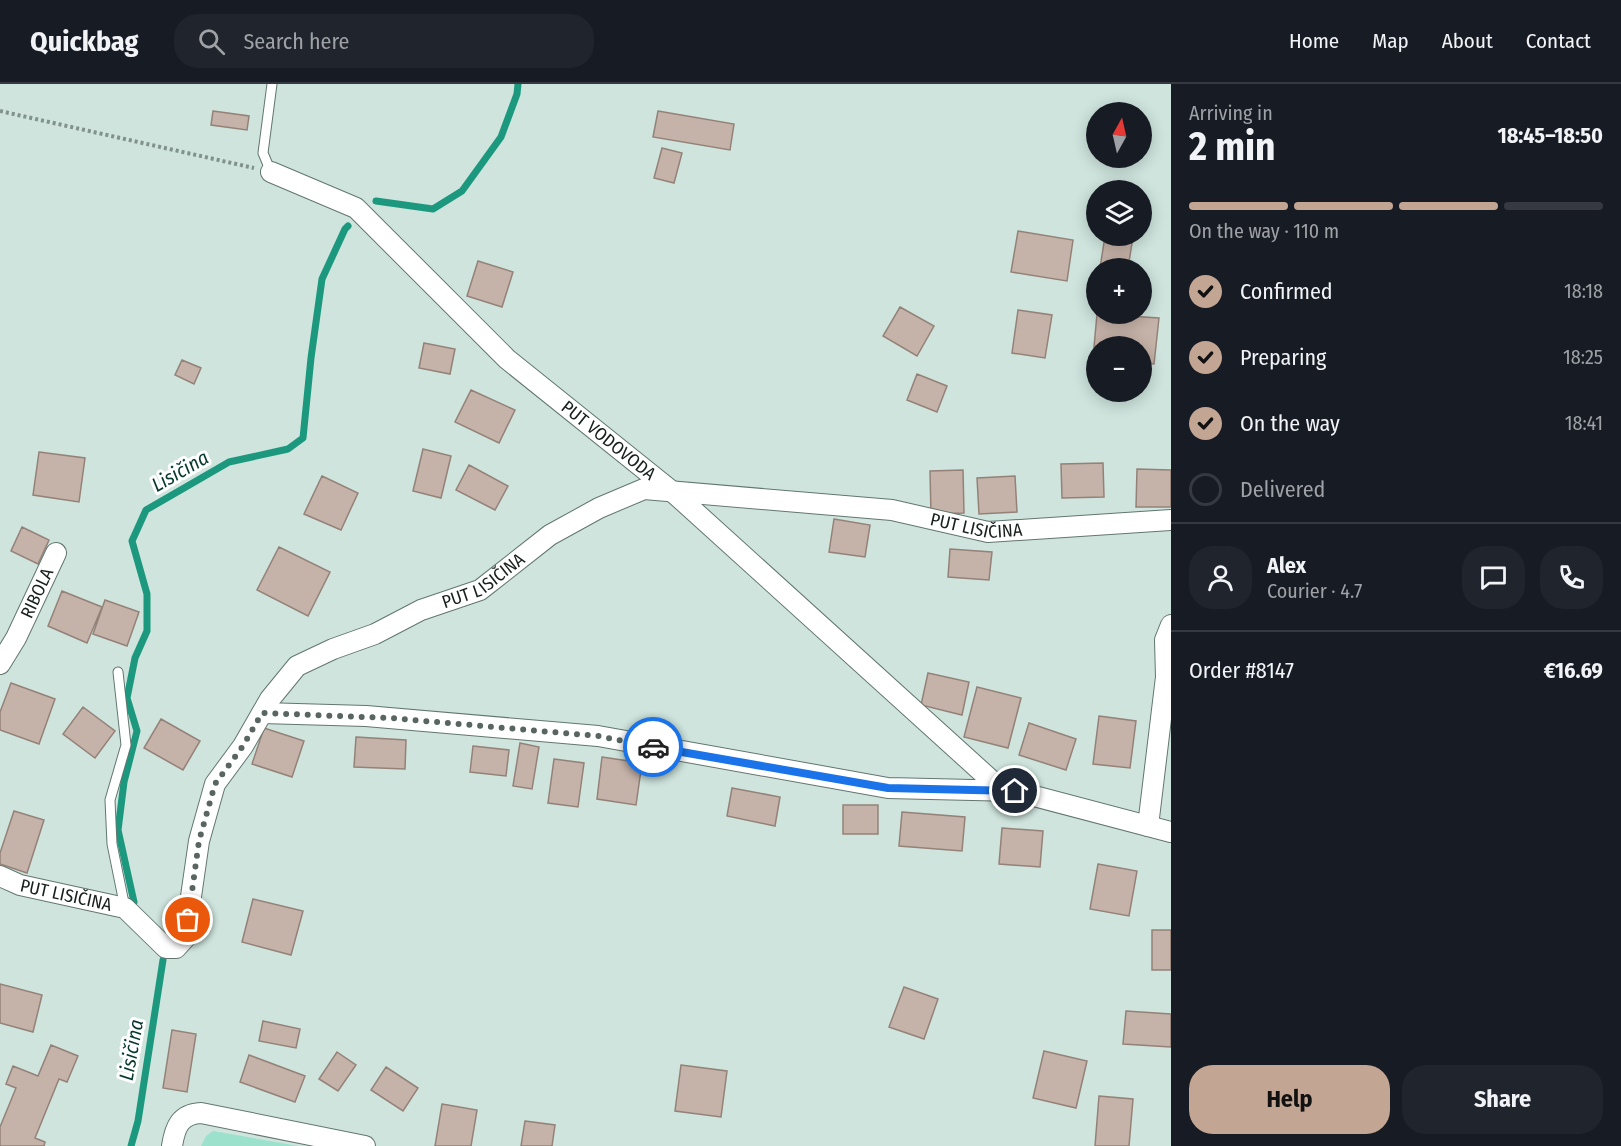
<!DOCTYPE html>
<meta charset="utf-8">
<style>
:root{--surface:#171b24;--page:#20242c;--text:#f1f3f6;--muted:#9ea1a6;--line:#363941;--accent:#c3a593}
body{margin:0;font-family:"Fira Sans Condensed",sans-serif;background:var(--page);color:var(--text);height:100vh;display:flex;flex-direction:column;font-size:22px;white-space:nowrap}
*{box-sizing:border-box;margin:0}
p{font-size:20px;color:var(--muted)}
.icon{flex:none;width:33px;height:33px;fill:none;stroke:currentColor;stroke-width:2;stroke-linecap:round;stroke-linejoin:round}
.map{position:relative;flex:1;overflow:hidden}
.drawer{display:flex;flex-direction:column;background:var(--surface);width:450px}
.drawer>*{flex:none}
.needle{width:39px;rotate:8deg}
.controls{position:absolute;left:1086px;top:18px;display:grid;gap:12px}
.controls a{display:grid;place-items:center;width:66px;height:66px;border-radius:50%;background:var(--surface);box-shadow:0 3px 15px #0003;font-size:30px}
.pin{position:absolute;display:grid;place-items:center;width:51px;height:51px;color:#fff;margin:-26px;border:3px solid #fff;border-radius:50%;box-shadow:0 2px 6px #0007}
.courier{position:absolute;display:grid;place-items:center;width:60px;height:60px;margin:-30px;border:4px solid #1a73e8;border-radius:50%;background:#fff;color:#222;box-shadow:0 2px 8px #0007}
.headline em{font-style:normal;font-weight:700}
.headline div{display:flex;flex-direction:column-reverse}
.headline{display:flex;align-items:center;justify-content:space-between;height:102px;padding:0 18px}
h1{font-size:39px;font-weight:700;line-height:45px}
.bar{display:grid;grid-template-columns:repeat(4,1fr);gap:9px 6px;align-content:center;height:72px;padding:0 18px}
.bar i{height:8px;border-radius:4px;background:var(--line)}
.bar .selected{background:var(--accent)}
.bar p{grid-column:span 4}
.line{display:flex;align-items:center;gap:15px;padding:0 18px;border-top:2px solid var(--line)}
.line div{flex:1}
.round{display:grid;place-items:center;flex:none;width:63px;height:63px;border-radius:24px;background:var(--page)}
ol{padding:0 18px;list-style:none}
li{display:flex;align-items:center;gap:18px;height:66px}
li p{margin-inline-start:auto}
li .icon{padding:6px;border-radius:50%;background:var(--accent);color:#111;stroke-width:4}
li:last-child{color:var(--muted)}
li i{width:33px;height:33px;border:3px solid var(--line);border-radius:50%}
.action{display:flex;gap:12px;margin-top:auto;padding:12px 18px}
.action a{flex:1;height:69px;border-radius:24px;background:var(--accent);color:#111;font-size:24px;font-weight:700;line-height:69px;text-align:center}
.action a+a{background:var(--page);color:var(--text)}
header{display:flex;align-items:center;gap:36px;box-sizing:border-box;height:84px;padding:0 30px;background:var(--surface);border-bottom:2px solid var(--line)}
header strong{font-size:28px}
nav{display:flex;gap:33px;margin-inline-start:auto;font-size:21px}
.search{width:420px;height:54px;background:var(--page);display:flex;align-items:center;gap:15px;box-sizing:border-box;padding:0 21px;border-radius:24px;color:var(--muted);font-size:22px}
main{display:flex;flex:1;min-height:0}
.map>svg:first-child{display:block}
.green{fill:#9be1cc}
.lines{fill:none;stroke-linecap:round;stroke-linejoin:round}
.stream{stroke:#1c987e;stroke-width:7}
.building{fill:#c5b2a8;stroke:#948279;stroke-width:1.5}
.service-casing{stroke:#62766f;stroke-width:11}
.minor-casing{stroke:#62766f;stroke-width:22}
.path{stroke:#81918c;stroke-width:4;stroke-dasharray:3 3;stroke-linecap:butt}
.service{stroke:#fff;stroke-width:9}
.minor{stroke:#fff;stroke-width:20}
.done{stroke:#586561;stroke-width:6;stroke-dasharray:0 10.8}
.route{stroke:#1a73e8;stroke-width:8}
.labels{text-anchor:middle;stroke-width:6;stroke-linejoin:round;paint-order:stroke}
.street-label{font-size:18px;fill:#18201e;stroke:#fff}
.water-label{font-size:20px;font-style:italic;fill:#05392e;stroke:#fff}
</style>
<header>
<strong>Quickbag</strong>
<div class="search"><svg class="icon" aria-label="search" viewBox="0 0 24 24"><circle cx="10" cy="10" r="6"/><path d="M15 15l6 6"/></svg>Search here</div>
<nav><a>Home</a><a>Map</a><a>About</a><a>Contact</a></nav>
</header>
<main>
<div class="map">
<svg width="1171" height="1062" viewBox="0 0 1171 1062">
<rect width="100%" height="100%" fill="#cee4dd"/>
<path class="green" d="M213,1047L298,1062H201L206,1052Z"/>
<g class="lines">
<path class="stream" d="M376,117L433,125L462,107L501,53L517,10L518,0
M134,818L118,746L124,698L137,647L127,614L135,574L147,547V510L132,457L146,426L229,378L288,365L303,354L311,274L322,195L345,145L348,142
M131,1062L138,1037L163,876"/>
</g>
<path class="building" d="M213,27L249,32L247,46L211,41Z
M658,27L734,40L730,66L653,53Z
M662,64L682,69L674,99L654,94Z
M1018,147L1073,156L1067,197L1011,188Z
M1105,152L1133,153L1128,184H1100Z
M478,177L513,188L502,223L467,212Z
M900,223L934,242L917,272L883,252Z
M1018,226L1052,231L1045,274L1012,269Z
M1097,230L1159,234L1154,280L1142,279V262H1096V274H1093Z
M424,259L455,265L450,290L419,284Z
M182,276L201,284L194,300L175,291Z
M917,290L947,302L937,328L907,316Z
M471,306L515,326L499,359L455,338Z
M423,365L451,372L441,414L413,407Z
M39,368L85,374L79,418L33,411Z
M1103,379L1104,413L1062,414L1061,380Z
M469,381L508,402L495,426L456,406Z
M1137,385L1171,386V423H1136Z
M963,386L964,429L931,430L930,387Z
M322,392L358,409L341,446L304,430Z
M1015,392L1017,428L979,430L977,394Z
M834,435L870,441L865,473L829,468Z
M22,443L49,456L38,480L11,467Z
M279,463L330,488L308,532L257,506Z
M950,465L992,468L989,496L948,493Z
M62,507L102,523L87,559L48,542Z
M105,516L139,528L127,562L93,550Z
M928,589L969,598L962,631L921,621Z
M11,599L55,615L39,660L0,646V628Z
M977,603L1021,614L1008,664L964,653Z
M83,623L115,647L95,674L63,650Z
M1099,632L1136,637L1130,684L1093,680Z
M161,635L200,657L183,686L144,664Z
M1029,639L1076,655L1066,686L1019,671Z
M264,644L304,657L292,693L252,680Z
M356,653L406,656L405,685L354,683Z
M520,659L539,663L532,705L513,702Z
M473,662L509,666L506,692L470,688Z
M602,673L642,679L636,721L597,715Z
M554,675L584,679L578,723L548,719Z
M732,704L780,713L775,742L727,732Z
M843,721H878V750H843Z
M14,727L44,736L27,789L0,780V769Z
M902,728L965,733L962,767L899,762Z
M1002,744L1043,747L1040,783L999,780Z
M1098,780L1137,787L1129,832L1090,825Z
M253,815L303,827L291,871L242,858Z
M1152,846H1171V886H1152Z
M0,900L42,911L33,948L0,939Z
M904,903L938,915L924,955L889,943Z
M1126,927L1171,930V963L1123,960Z
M263,937L300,945L296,964L259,957Z
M172,946L196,950L187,1008L163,1004Z
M51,961L78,972L67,998L59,995L35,1054L45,1058L44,1062H0V1043L16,1004L6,1000L13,982L38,992Z
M1044,967L1087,977L1076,1024L1033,1014Z
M337,968L356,981L338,1007L319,995Z
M249,971L305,992L295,1018L240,998Z
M681,981L727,987L721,1033L675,1027Z
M386,983L418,1004L403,1027L371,1006Z
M1099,1012L1133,1015L1129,1062H1095Z
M442,1020L477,1026L471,1062H435Z
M525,1037L555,1041L552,1062H521Z"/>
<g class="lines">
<g class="service-casing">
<path id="service" d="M271,88L263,69L272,0
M118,588L126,661L110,716L112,760L125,824"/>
</g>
<g class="minor-casing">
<g id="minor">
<path id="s1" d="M271,88L356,124L507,275L674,409L1003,707"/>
<path id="s2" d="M0,580L16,554L56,469"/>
<path d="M262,629L366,632L598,652L888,704L1015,707L1171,748"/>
<path d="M1148,742L1166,593L1165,556L1171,541"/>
<path id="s3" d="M0,792L20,801L125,824L166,864H176L185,854L199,757L215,700L243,662L270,615L297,582L333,565L375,550L421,526L480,506L550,451L599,424L644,405L892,426L988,448L1171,436"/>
<path d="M172,1062C175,1043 180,1030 201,1029L365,1062"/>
</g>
</g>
<path class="path" d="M0,27L254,84"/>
<use href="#service" class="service"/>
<use href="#minor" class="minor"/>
</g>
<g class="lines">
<path class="done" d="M188,836L199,757L215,700L243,662L262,629L390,634L598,652L653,663"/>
<path class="route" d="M653,663L888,704L1015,707"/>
</g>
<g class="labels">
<g class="street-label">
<text dy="6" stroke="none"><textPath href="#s1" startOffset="436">PUT VODOVODA</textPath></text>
<text dy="6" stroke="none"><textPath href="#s3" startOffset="1239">PUT LISIČINA</textPath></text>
<text dy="6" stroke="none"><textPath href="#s3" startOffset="717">PUT LISIČINA</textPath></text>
<text dy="6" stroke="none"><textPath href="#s2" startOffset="80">RIBOLA</textPath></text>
<text dy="6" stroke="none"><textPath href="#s3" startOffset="69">PUT LISIČINA</textPath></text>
</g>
<g class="water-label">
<text transform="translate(180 387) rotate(-30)" y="7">Lisičina</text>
<text transform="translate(131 966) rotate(-80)" y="7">Lisičina</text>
</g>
</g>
</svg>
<div class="controls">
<a><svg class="needle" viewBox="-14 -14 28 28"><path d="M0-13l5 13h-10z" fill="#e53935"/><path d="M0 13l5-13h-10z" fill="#9ea1a6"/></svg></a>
<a><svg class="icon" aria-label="layers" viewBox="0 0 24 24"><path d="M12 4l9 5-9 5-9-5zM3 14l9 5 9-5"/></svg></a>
<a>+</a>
<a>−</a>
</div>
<div class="pin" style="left:188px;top:836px;background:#ea580c"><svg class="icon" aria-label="bag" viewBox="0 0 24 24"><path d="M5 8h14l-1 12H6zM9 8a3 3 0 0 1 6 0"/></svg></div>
<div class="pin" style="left:1015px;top:707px;background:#1f2937"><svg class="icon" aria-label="home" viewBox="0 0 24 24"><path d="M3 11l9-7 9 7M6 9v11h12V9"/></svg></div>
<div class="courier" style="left:653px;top:663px"><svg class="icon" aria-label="car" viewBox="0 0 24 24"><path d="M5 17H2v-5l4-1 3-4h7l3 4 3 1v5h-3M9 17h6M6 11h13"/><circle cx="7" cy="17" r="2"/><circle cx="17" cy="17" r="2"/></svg></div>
</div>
<section class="drawer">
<div class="headline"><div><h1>2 min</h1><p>Arriving in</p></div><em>18:45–18:50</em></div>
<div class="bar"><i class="selected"></i><i class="selected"></i><i class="selected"></i><i></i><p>On the way · 110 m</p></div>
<ol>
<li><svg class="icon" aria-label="check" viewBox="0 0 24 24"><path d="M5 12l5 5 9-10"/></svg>Confirmed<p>18:18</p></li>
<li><svg class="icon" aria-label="check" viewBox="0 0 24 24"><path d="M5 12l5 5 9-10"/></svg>Preparing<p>18:25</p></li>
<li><svg class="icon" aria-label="check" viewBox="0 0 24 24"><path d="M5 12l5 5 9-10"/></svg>On the way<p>18:41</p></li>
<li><i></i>Delivered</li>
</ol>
<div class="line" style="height:108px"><a class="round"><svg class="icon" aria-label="person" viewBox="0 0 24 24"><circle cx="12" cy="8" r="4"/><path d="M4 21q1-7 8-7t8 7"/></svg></a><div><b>Alex</b><p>Courier · 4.7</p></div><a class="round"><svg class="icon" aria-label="chat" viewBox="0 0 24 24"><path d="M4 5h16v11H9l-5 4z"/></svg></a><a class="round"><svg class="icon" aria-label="phone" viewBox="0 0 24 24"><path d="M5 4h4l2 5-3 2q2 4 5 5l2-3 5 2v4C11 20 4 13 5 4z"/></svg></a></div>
<div class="line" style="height:78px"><div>Order #8147</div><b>€16.69</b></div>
<div class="action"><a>Help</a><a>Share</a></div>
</section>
</main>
